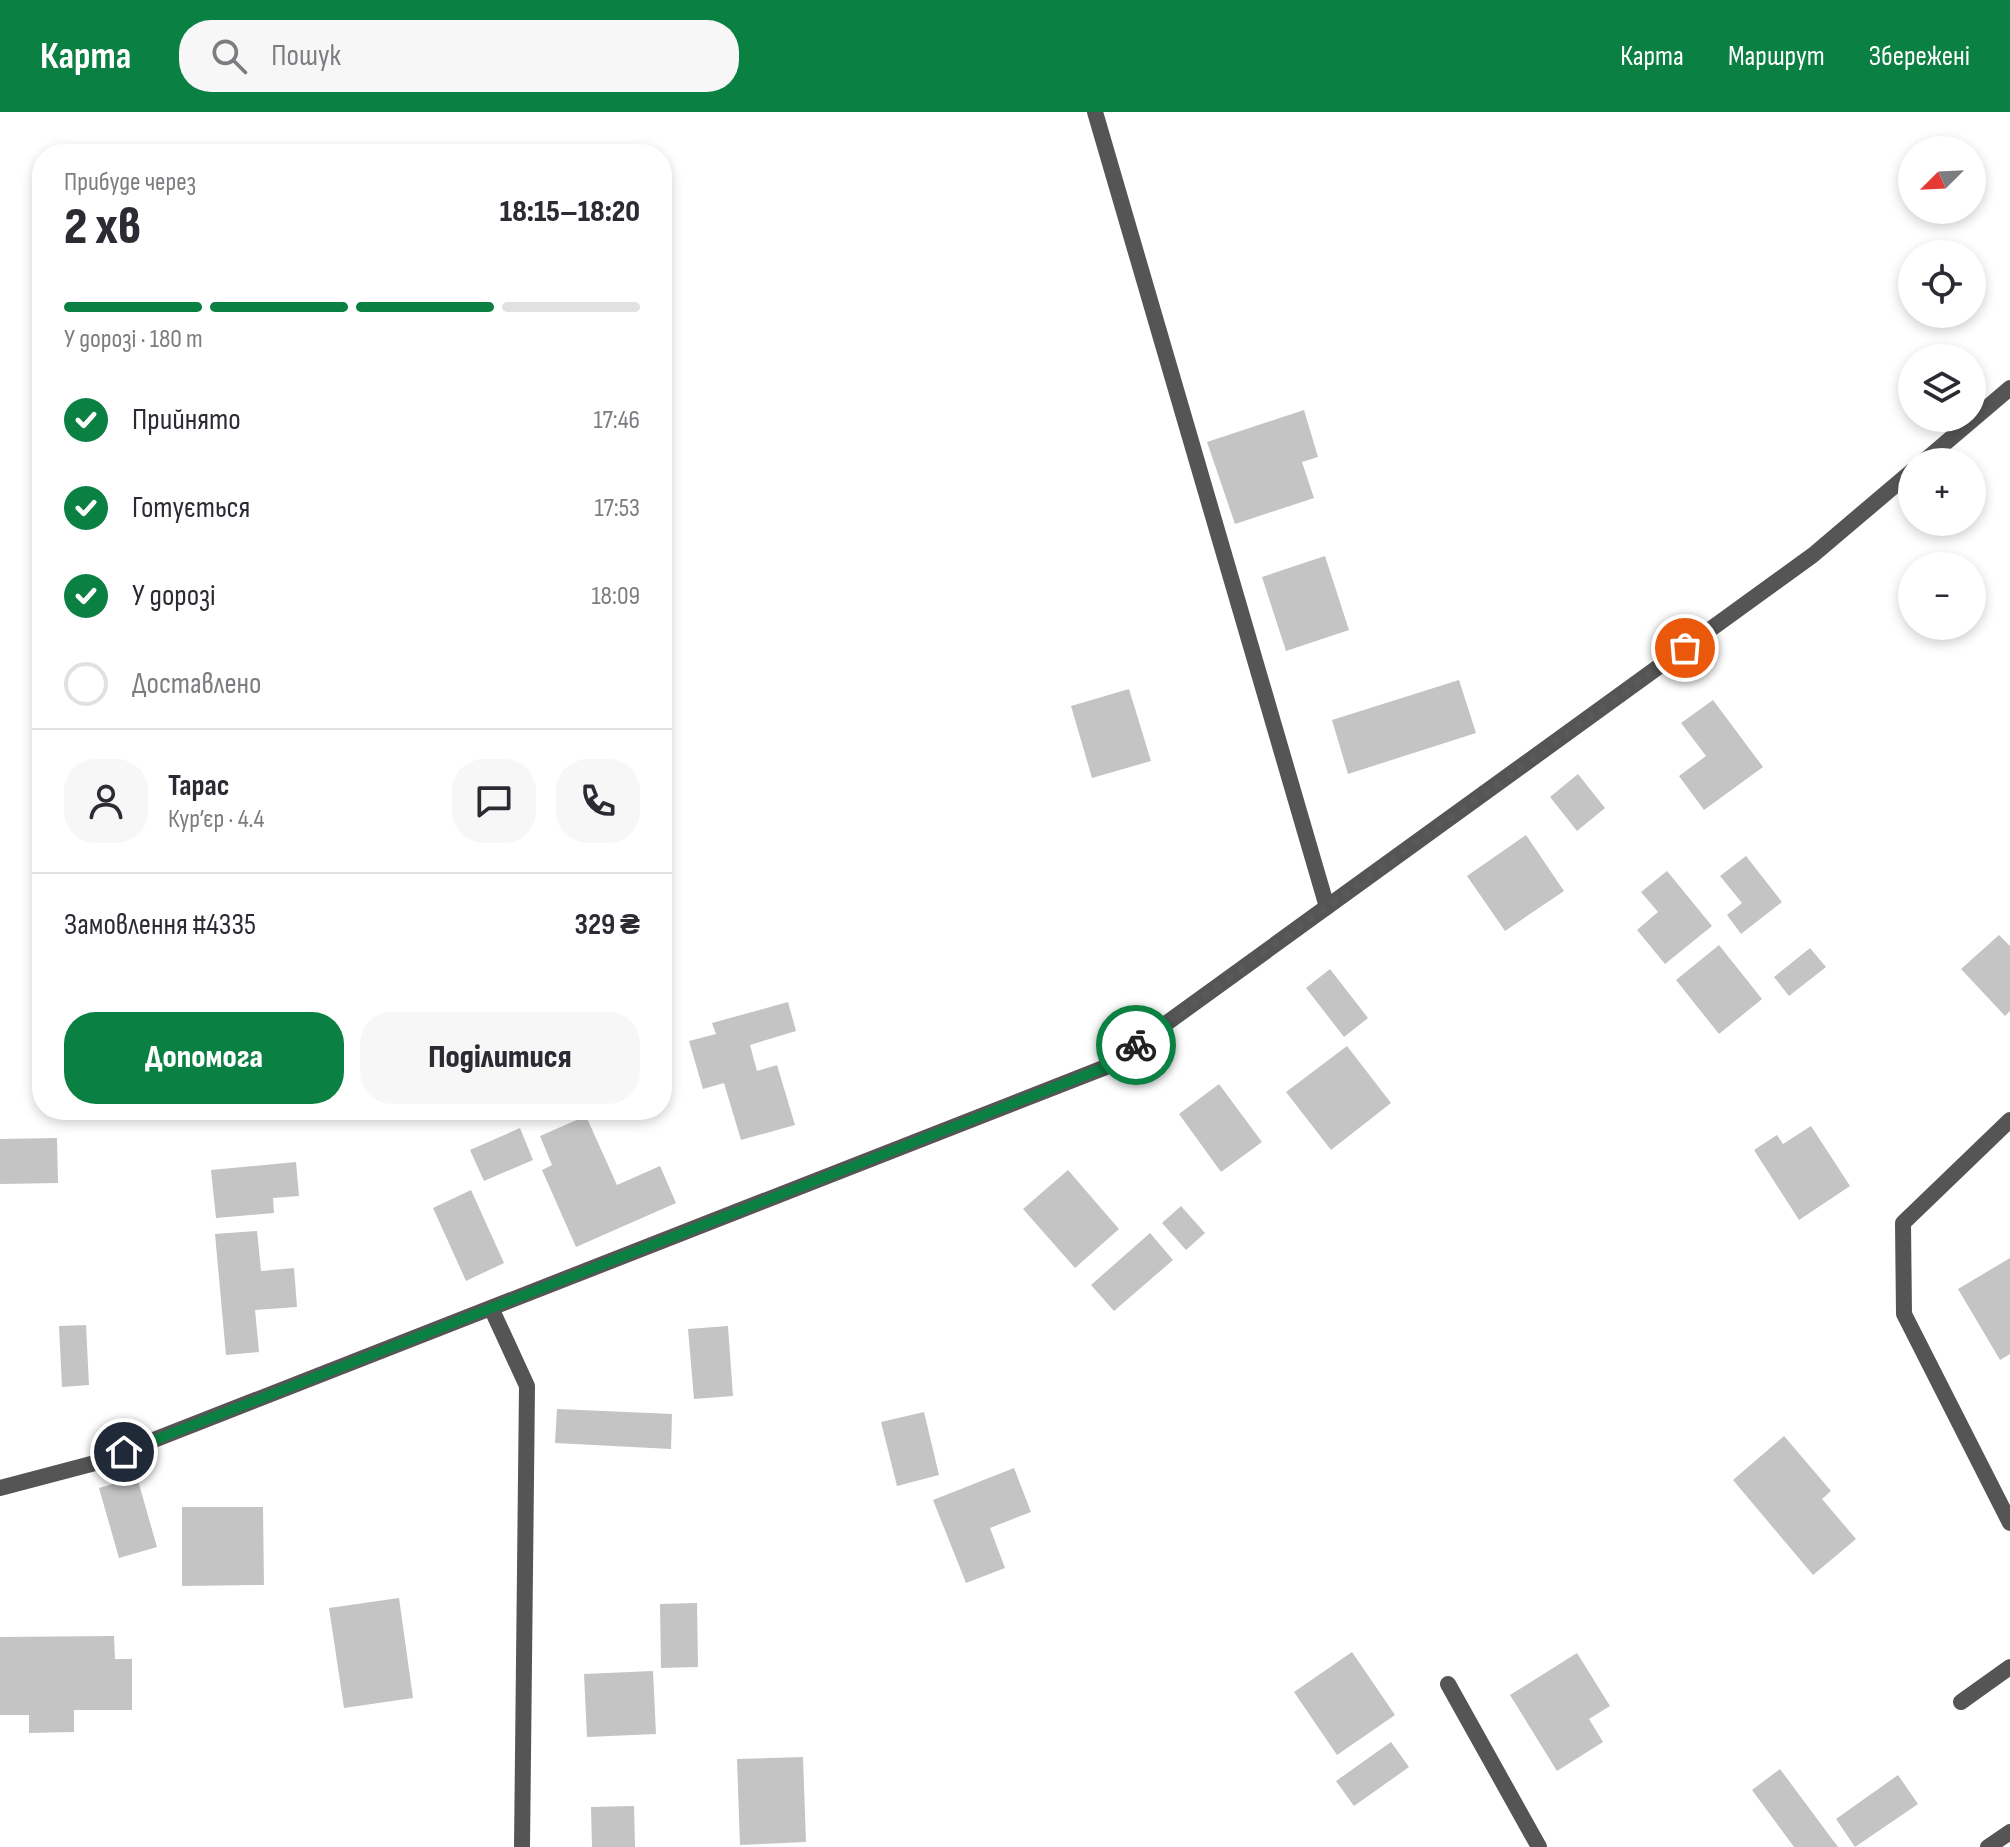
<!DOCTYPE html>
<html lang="uk">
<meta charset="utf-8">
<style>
:root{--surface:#fff;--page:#f7f7f7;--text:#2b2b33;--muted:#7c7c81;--line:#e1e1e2;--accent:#0b8043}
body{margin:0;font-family:"Sofia Sans Condensed",sans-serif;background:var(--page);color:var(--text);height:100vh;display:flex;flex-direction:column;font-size:30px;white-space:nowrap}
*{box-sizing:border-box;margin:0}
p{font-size:26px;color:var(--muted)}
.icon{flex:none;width:44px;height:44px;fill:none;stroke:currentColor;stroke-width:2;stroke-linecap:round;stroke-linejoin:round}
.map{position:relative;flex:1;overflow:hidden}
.details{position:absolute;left:32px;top:32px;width:640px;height:976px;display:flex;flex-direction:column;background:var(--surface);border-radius:32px;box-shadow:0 4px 12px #0003}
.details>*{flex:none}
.needle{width:52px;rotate:246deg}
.buttons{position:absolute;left:1898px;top:24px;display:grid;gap:16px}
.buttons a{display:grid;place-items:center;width:88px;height:88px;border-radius:50%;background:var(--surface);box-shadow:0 4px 12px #0003;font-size:40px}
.pin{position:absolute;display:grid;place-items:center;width:68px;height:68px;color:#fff;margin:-34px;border:4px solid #fff;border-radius:50%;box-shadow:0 2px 8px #0007}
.courier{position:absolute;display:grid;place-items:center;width:80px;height:80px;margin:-40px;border:6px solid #0b8043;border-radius:50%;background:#fff;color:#222;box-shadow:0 2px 10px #0007}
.headline em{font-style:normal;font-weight:800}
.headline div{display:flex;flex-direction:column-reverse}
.headline{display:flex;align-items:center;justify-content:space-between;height:136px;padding:0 32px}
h1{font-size:52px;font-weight:800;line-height:60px}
.bar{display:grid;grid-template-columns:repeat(4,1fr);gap:12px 8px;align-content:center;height:96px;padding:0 32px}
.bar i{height:10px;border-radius:6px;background:var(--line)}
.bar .current{background:var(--accent)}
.bar p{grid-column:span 4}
.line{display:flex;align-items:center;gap:20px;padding:0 32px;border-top:2px solid var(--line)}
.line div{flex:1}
.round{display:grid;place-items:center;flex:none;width:84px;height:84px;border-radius:32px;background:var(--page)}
ol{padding:0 32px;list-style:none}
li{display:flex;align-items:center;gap:24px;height:88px}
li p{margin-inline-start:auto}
li .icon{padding:8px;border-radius:50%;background:var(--accent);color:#fff;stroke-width:4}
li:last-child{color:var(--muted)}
li i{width:44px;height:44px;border:4px solid var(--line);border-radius:50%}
.cta{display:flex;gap:16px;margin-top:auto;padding:16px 32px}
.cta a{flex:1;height:92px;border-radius:32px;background:var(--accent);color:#fff;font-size:32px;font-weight:800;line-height:92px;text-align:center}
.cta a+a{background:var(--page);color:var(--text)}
header{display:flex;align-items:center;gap:48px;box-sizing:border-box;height:112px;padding:0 40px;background:var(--accent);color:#fff}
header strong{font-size:38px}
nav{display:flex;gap:44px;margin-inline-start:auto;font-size:28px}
.search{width:560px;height:72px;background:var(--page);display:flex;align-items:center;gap:20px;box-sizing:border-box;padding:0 28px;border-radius:32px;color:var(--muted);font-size:30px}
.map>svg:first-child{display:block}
.building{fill:#c4c4c4}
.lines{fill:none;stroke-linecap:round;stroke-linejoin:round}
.lane{stroke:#555;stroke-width:16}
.street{stroke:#555;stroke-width:16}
.done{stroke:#595959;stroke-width:8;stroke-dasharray:0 14.4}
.route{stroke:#0b8043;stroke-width:10}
</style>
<header>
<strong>Карта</strong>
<div class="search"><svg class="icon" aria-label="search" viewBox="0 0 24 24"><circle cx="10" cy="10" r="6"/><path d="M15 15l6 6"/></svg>Пошук</div>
<nav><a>Карта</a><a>Маршрут</a><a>Збережені</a></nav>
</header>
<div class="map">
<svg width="2010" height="1735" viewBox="0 0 2010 1735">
<rect width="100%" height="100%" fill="#fff"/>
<path class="building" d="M1304,298L1318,345L1302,350L1314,386L1235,412L1207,330Z
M1325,444L1349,518L1286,539L1262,465Z
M1459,568L1476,621L1348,662L1332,608Z
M1129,577L1151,649L1092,666L1071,594Z
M1713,588L1763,655L1704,698L1679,664L1706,644L1681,611Z
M1578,662L1605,696L1577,719L1550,685Z
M1526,723L1564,779L1505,819L1467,764Z
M1746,744L1782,790L1741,822L1727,803L1742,791L1720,764Z
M1667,759L1712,814L1665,852L1637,818L1658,800L1641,780Z
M1999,823L2010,834V899L2005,904L1961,857Z
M1719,833L1762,887L1719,922L1676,868Z
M1810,836L1826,855L1789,884L1774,865Z
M1330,857L1368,906L1344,925L1306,876Z
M788,890L796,919L750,933L757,959L777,953L795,1013L741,1028L724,971L703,977L689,929L716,922L712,911Z
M1347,934L1391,991L1331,1038L1286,980Z
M1219,972L1262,1030L1221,1060L1179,1002Z
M586,1004L617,1073L660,1054L676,1091L576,1135L542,1058L552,1053L540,1024Z
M1811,1014L1850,1074L1799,1108L1754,1038L1777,1023L1783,1032Z
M520,1016L533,1048L484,1069L470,1038Z
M57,1026L58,1071L0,1072V1027Z
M296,1050L299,1084L273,1086L274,1101L216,1106L211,1058Z
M1068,1058L1119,1117L1075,1156L1023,1097Z
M471,1078L504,1151L466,1169L433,1096Z
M1181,1094L1205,1121L1186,1138L1162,1111Z
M257,1119L261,1159L294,1156L297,1195L255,1198L259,1240L226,1243L215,1122Z
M1150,1121L1173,1148L1114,1199L1091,1173Z
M2010,1146V1242L2000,1248L1958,1177Z
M86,1213L89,1273L62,1275L59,1214Z
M728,1214L733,1284L694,1287L688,1217Z
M557,1297L672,1302L671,1337L555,1331Z
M924,1300L939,1363L897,1374L881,1310Z
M1784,1324L1831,1379L1822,1387L1856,1427L1813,1463L1733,1368Z
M1014,1356L1031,1400L990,1416L1005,1456L966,1471L933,1388Z
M137,1365L157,1435L119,1446L99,1376Z
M182,1395H263L264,1473L182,1474Z
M399,1486L413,1586L344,1596L329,1496Z
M697,1491L698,1555L661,1556L660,1492Z
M114,1524L115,1547H132V1598H74V1620L29,1621V1603H0V1525Z
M1352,1540L1395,1603L1337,1643L1294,1580Z
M1577,1541L1610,1594L1589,1607L1603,1630L1557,1659L1510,1583Z
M653,1559L656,1622L587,1625L584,1562Z
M1391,1630L1409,1655L1354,1694L1336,1669Z
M803,1645L806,1730L740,1733L737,1647Z
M1780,1657L1838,1735H1794L1752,1678Z
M1898,1663L1918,1692L1855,1735L1836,1707Z
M634,1694L635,1735H592L591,1695Z"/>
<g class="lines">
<path class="lane" d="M1095,0L1327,795
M1448,1572L1539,1735
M1961,1590L2010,1555
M1988,1735L2010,1720"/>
<path class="street" d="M1923,350L2010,276
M2010,1008L1903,1111L1904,1202L2010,1411
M492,1198L527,1274L522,1735
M0,1376L95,1351L1106,955L1813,443L1912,359"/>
</g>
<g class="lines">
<path class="done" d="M1136,933L1685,536"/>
<path class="route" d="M124,1340L1106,955L1136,933"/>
</g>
</svg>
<div class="buttons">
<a><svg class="needle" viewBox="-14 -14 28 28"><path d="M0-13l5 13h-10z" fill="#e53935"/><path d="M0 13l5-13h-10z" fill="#7c7c81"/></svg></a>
<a><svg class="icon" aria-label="locate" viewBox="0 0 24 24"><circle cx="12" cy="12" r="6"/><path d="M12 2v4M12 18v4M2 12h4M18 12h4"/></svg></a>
<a><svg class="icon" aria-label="layers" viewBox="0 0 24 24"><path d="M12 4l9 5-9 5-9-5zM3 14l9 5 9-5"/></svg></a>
<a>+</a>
<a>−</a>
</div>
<div class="pin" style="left:1685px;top:536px;background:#ea580c"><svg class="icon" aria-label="bag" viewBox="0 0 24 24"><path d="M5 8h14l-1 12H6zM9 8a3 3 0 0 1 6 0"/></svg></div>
<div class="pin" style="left:124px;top:1340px;background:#1f2937"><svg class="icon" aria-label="home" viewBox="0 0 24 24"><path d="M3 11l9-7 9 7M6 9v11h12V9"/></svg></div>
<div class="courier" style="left:1136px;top:933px"><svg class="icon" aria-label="bike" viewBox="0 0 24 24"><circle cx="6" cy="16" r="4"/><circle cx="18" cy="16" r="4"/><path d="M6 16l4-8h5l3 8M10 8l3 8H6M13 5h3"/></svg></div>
<section class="details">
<div class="headline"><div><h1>2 хв</h1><p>Прибуде через</p></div><em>18:15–18:20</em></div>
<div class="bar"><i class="current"></i><i class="current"></i><i class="current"></i><i></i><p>У дорозі · 180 m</p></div>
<ol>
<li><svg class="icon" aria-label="check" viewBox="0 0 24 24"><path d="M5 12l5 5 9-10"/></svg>Прийнято<p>17:46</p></li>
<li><svg class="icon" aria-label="check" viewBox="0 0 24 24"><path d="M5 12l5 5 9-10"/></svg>Готується<p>17:53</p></li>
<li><svg class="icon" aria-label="check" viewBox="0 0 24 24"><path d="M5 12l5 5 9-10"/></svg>У дорозі<p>18:09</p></li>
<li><i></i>Доставлено</li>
</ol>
<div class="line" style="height:144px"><a class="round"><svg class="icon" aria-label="person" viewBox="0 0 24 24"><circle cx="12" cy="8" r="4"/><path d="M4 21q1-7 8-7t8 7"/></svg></a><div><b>Тарас</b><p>Кур’єр · 4.4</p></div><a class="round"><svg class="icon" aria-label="chat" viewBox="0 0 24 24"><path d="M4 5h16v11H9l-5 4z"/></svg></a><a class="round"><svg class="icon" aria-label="phone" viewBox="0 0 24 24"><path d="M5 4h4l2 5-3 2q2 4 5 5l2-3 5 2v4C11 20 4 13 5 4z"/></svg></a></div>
<div class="line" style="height:104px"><div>Замовлення #4335</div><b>329 ₴</b></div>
<div class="cta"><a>Допомога</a><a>Поділитися</a></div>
</section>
</div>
